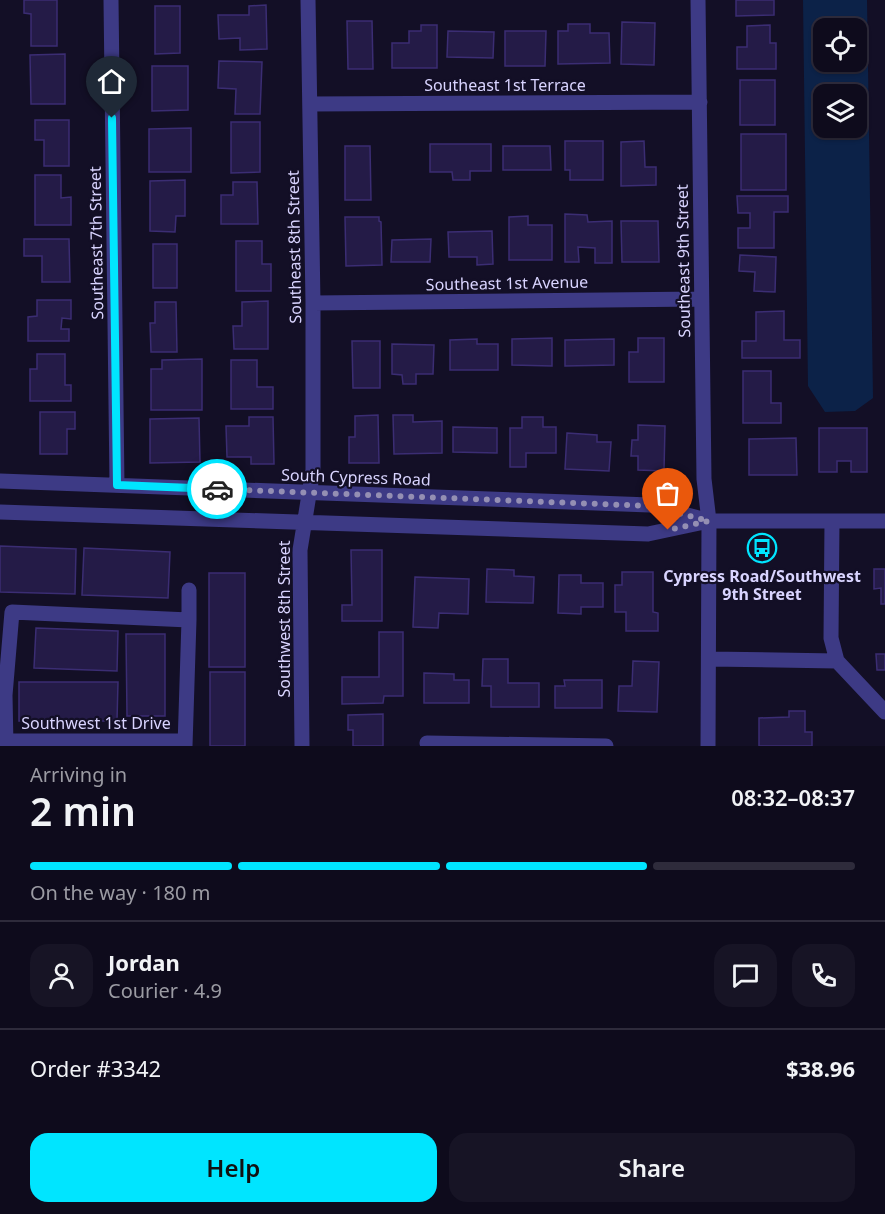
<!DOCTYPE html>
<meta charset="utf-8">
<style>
:root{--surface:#0e0b1c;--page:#171425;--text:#f1f3f6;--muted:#9b9ba3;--line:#2e2b3b;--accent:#00e5ff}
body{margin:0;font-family:"Noto Sans",sans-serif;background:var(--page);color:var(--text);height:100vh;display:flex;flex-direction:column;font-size:22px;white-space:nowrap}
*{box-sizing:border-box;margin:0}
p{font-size:20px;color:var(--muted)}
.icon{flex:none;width:33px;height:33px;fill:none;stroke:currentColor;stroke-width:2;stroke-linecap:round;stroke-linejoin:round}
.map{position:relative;height:746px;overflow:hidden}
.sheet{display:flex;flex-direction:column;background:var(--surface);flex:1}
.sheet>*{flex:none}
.controls{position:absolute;left:813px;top:18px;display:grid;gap:12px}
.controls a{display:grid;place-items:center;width:54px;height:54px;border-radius:12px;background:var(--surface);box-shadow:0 2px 4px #0004,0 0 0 2px var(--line);font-size:30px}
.pin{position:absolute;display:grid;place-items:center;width:51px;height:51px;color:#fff;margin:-62px -26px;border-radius:50% 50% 50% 0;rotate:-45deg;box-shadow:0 0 6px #0007}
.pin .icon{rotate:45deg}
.courier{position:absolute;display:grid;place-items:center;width:60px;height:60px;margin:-30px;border:4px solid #00e5ff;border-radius:50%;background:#fff;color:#222;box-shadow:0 2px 8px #0007}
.summary em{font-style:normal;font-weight:600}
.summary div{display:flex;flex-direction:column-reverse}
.summary{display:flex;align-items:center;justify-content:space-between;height:102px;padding:0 30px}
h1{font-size:39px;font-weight:600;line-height:45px}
.bar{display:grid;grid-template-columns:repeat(4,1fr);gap:9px 6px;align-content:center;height:72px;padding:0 30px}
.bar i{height:8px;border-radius:4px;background:var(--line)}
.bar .selected{background:var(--accent)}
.bar p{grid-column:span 4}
.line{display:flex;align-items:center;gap:15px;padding:0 30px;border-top:2px solid var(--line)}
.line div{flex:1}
.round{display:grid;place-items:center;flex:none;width:63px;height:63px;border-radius:18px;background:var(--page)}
.primary-button{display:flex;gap:12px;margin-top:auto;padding:12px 30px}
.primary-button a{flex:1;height:69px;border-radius:18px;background:var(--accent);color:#111;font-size:24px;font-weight:600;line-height:69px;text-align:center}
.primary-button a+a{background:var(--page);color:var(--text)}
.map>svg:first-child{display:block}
.water{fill:#0c2248;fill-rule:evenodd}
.building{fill:#241b47;stroke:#3b2d73;stroke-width:1.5}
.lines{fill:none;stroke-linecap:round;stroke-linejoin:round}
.minor{stroke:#3d3a85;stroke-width:15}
.done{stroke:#948fb3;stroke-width:6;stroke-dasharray:0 10.8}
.route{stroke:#00e5ff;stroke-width:8}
.labels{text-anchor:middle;stroke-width:4.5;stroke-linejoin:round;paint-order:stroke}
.street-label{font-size:16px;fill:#d9d4ff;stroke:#130f26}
.poi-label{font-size:16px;font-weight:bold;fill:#d9d4ff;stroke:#130f26}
</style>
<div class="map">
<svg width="885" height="746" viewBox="0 0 885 746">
<rect width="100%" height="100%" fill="#130f26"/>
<path class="water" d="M803,0H867L873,398L855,411L825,412L808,386ZM824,28H856V62H824ZM824,94H856V128H824Z"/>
<path class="building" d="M24,0H57V46H31V14L24,13Z
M736,0H774V15L736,16Z
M266,5L267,49L240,50V38L219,39L218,15H249V6Z
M155,6H180V53L155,54Z
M347,21H372L373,69H348Z
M622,22L655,23L654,65L621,64Z
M568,24H590V33H609L610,63L558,64V31H568Z
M421,25H437V68H392V43H409V31H421Z
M770,25V43H776V69H737V47H747V26Z
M448,31L494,32L493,58L447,57Z
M505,31H546L545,66H505Z
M65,54V104H31L30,55Z
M219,61L262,62L260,114H235L236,89L218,88Z
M152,66H188V110L152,111Z
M740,80H775V125H740Z
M35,120H69V166H44V140H35Z
M231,122H260V172L231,173Z
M191,128V172H149V129Z
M741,134H786V190H741Z
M565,141H603V180H570V170H565Z
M644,141L645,167H656V185L621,186V142Z
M430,144H491V171H470V180H453L452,172H430Z
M345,146H370L371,200H345Z
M503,146H550L551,170H503Z
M35,175H61V198L71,197V225H35Z
M185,180V216H176L175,232L150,231V181Z
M233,182H257L258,224H221V195H233Z
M737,196H788V212H774V248H738V228H750V213H738Z
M565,214L587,215L588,222L612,221V263H595V248L578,247L579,262H565Z
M528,216V225H552V260H509V217Z
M345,217H379V221L381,222L382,265L346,266Z
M621,221H658L659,262H622Z
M492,231L493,264L477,265V257H449L448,232Z
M24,239H69L70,282H42V256H24Z
M431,239L430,262H391L392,240Z
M236,241H262V264H271V291H236Z
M153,244H177V288H153Z
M740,255L776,257L775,292L754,291L755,272L739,271Z
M37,300H71V319L62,318L61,329H69V341H28V317L37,316Z
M268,301V349H234L233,326H242V302Z
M155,302H176L177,352H151L150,323H155Z
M784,311V340H800V358H742V341H756V312Z
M552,338V366L512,365V339Z
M638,338H664V382H629V352H638Z
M477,339V344H498V370H450V340Z
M614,339V365L565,366V340Z
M352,341H380V388H353Z
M392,344L434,345L433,374H416V384H403L402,375L392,374Z
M37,354H65V385H71V401H30V369H37Z
M202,359V410H151V369H162V360Z
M231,360H257V387H273V409H231Z
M743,371H771V403H781V423H743Z
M40,412H75V429H67V454H40Z
M378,415L379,463H349V437H355V416Z
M393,415H413V422L442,421V453L394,454Z
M249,417H273L274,464H251V457H227L226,426H249Z
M522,417H543V427H556V453H526V467H510V428H522Z
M199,418L200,462L150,463V419Z
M638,425L665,426L664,471L638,470V456H631L632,440H638Z
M453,427L497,428V453L453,452Z
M819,428H867V472H851V461H837V472H819Z
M567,433L597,435V442H611L609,471L565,469Z
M796,438L797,475H749V439Z
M0,546L76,549L75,594L0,592Z
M84,548L170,552L168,598L82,595Z
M351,550H382V621H342V605H352Z
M487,569L514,570V576L534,577L533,603L486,602Z
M874,569H885V604H881V588L874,589Z
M622,572H653V612L658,613V631H626V612H615V585H622Z
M209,573H245V667H209Z
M559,575H581V583H603V607H581V614L558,613Z
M415,577L469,579L468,614L439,613L438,628L413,627Z
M36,628L118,631L117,671L34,668Z
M379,632H403V696H384L383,703L342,704V677H379Z
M126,634H165V716H127Z
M876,654H885V670H877Z
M483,659H508V683H539V707H491V686H482Z
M633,661L659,662L657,712L618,711L619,686H632Z
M210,672H245V746H210Z
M424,673L454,674V680H469V703H424Z
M564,680H602V708H555V686H565Z
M19,682H118L117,721H19Z
M789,711H805V732H812V746H759V718L789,717Z
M383,714V746H353V730H348V715Z"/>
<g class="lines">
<path class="minor" d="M111,0L117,485
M698,0L704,479L709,521L708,746
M310,104L700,102
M313,303L701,299
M0,481L650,505L706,520
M0,512L648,534L709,521H885
M832,521L831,638L837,661
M709,659L837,661L885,712
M6,741H185
M427,743L606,746
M6,746L5,695L12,612L189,620
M185,746L189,620V590
M302,746L300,550L313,470V303L308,0"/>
</g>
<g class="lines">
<path class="done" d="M217,489L650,506L709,521L668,530"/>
<path class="route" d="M112,118L117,485L217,489"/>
</g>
<defs>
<g id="bus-ring" transform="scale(1.5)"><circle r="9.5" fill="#130f26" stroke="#00e5ff" stroke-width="1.5"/><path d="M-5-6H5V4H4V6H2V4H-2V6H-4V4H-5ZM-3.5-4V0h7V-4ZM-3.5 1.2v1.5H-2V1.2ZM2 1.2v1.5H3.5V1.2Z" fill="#00e5ff"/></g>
</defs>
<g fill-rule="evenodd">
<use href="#bus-ring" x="762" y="548"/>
</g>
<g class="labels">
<g class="street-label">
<text x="505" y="91">Southeast 1st Terrace</text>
<text transform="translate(96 243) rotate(-91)" y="6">Southeast 7th Street</text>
<text transform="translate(294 247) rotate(-91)" y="6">Southeast 8th Street</text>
<text transform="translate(683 261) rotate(-91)" y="6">Southeast 9th Street</text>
<text transform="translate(507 283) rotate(-1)" y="6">Southeast 1st Avenue</text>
<text transform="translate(356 477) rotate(2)" y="6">South Cypress Road</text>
<text transform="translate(284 619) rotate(-90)" y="6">Southwest 8th Street</text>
<text x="96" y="729">Southwest 1st Drive</text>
</g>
<g class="poi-label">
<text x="762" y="582">Cypress Road/Southwest<tspan x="762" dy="18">9th Street</tspan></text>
</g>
</g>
</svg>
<div class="controls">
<a><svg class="icon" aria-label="locate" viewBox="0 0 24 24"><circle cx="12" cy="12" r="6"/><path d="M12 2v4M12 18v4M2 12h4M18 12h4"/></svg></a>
<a><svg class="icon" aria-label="layers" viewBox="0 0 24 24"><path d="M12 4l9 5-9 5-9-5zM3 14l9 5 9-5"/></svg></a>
</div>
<div class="pin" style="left:668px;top:530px;background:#ea580c"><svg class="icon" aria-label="bag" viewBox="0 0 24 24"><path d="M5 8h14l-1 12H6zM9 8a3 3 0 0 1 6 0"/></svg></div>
<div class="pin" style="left:112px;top:118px;background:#1f2937"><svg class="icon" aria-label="home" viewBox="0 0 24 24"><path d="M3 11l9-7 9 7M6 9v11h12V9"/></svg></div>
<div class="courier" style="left:217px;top:489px"><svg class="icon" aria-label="car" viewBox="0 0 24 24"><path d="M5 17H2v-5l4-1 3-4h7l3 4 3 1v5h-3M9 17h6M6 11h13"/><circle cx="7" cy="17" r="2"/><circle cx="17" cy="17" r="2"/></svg></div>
</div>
<section class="sheet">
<div class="summary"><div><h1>2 min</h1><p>Arriving in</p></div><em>08:32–08:37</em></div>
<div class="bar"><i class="selected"></i><i class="selected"></i><i class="selected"></i><i></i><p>On the way · 180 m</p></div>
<div class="line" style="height:108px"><a class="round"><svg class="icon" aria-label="person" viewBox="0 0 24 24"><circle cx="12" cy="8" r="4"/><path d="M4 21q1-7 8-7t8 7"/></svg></a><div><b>Jordan</b><p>Courier · 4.9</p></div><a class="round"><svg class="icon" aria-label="chat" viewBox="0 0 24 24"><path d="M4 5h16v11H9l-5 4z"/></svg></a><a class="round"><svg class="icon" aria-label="phone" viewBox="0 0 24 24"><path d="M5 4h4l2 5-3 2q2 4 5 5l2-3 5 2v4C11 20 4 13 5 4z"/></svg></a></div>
<div class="line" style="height:78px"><div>Order #3342</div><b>$38.96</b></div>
<div class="primary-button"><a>Help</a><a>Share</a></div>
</section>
